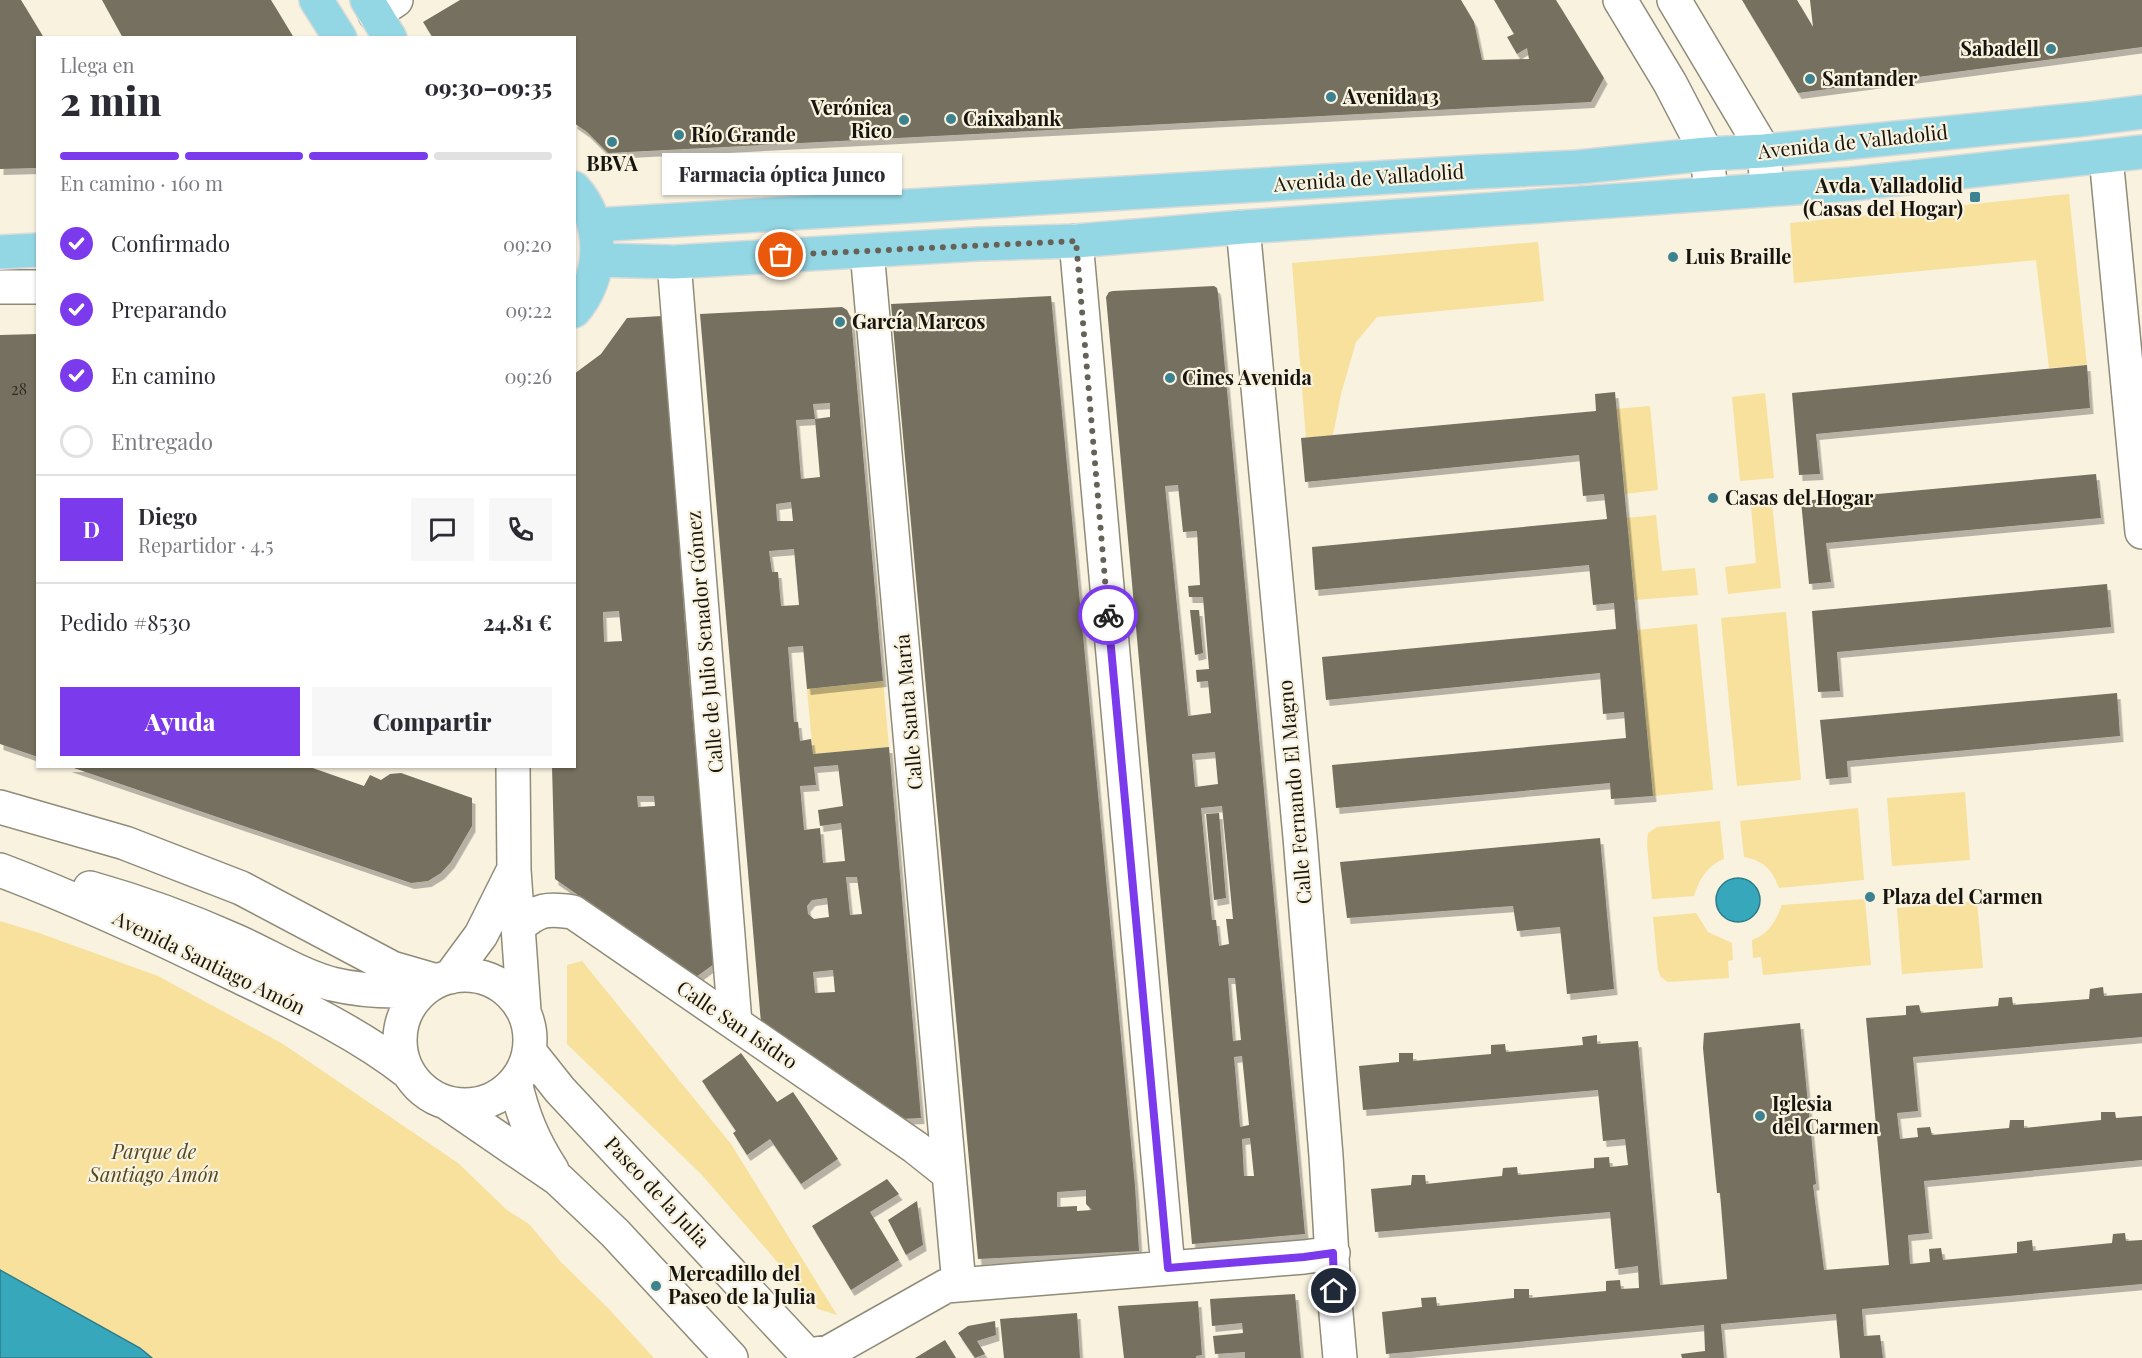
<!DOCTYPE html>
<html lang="es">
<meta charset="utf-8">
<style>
:root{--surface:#fff;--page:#f7f7f7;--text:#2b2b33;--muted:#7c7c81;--line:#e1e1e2;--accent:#7c3aed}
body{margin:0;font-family:"Playfair Display",serif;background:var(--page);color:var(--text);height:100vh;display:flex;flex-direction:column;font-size:22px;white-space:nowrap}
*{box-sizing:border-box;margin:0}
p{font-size:20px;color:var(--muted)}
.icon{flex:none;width:33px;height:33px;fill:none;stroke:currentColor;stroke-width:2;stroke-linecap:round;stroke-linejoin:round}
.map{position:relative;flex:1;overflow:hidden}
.drawer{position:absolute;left:36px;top:36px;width:540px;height:732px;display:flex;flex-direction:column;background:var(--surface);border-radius:0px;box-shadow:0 2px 4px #0004}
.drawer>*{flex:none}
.pin{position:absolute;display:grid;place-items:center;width:51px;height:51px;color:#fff;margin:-26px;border:3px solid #fff;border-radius:50%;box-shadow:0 2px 6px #0007}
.courier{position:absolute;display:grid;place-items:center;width:60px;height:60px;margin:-30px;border:4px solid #7c3aed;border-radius:50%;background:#fff;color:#222;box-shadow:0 2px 8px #0007}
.bubble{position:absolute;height:42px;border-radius:0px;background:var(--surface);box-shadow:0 2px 4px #0004;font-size:20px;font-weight:800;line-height:42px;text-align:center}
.headline em{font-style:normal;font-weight:800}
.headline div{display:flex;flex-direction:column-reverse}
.headline{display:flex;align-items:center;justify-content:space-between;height:102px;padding:0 24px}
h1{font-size:39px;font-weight:800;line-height:45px}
.bar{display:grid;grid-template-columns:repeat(4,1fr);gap:9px 6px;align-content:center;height:72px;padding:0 24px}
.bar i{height:8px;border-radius:4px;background:var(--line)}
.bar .selected{background:var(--accent)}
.bar p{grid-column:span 4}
.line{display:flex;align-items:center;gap:15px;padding:0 24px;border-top:2px solid var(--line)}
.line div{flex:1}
.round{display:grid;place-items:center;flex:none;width:63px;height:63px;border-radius:0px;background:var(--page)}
ol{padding:0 24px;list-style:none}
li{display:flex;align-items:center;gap:18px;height:66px}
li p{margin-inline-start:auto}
li .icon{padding:6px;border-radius:50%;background:var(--accent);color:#fff;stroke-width:4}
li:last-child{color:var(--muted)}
li i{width:33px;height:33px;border:3px solid var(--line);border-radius:50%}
.action{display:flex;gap:12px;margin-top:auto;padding:12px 24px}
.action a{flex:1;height:69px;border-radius:0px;background:var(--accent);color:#fff;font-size:24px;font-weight:800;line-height:69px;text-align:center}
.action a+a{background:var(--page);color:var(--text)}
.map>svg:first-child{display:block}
.green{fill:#f7e19d}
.water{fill:#37a8bc;stroke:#2d7c88;stroke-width:1.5}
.building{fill:#75705f;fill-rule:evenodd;filter:url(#shadow)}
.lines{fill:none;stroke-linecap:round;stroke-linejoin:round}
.minor-casing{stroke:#908b79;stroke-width:36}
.major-casing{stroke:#dadad9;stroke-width:36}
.minor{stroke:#fff;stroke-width:33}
.major{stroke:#94d7e4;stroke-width:33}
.done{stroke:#666258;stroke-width:6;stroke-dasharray:0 10.8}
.route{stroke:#7c3aed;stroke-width:8}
.poi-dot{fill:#3d8290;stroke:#f8f2df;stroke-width:2}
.labels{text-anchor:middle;stroke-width:4.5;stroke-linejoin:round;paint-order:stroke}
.number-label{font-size:16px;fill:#2e2c23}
.poi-label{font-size:20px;font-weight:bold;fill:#17150f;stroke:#f8f2df;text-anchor:start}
.street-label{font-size:20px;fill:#17150f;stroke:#f8f2df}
.park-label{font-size:20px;font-style:italic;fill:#54471c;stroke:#f8f2df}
</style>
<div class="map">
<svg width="2142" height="1358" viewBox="0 0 2142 1358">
<defs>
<filter id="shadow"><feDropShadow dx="3.5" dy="6" stdDeviation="0" flood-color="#0004"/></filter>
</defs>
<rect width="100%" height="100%" fill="#f8f2df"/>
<path class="green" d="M2069,194L2087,365L2049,368L2036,260L1794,283L1790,223Z
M1538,242L1544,301L1377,317L1356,342L1341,394L1333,435L1306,438L1292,263Z
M1765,393L1774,478L1740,481L1732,397Z
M1650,406L1658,490L1625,494L1616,409Z
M1772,504L1781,588L1728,594L1725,567L1756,563L1751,506Z
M1656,515L1662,571L1695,568L1698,595L1635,600L1626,518Z
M1786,612L1801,780L1737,786L1721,618Z
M1697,624L1713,790L1653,796L1637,630Z
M883,681L889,747L813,754L807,689Z
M1965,792L1970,860L1892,866L1887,798Z
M1858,808L1864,880L1779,888C1772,869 1764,861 1744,857L1740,821Z
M1720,821L1724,859C1707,866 1700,878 1694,896L1652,899L1647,844L1648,833L1657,827Z
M1865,899L1871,965L1763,975L1761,957L1753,958L1752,940C1768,935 1776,921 1782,905Z
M1977,901L1983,968L1902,974L1897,908Z
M1696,913L1708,932L1732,943L1733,960L1728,961L1729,978L1668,982L1661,977L1658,970L1653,917Z
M0,921L39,933L158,976L283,1044L458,1163L507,1210L529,1224L561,1262L608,1308L654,1358H152L140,1348L0,1270Z
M582,961L731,1144L837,1315L818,1309L702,1175L567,1044V965Z"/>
<path class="water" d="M1716 900a22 22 0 1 1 44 0a22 22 0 1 1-44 0Z
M0,1270L140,1348L152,1358H0Z"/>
<path class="building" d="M0,0H21L44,38H38V168L0,169Z
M102,0H271L294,38H123Z
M460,0H1461L1474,22L1482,60L1529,59L1527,48L1517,54L1507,37L1514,34L1494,0H1556L1604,78L1591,102L608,153L587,132L574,123V38H433L423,22Z
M1742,0H1797L1813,27L1810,0H2142V47L1798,93Z
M1214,286L1217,288L1218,293L1305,1234L1192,1244L1106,297L1109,292L1113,291ZM1178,485L1183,532L1197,531L1200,585L1188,586L1189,597H1203L1209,669L1196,670L1197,682L1208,681L1211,713L1188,716L1165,486ZM1215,752L1218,784L1195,787L1192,754ZM1222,806L1233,919H1226L1229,944L1219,946L1216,920H1212L1201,808ZM1228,978H1235L1241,1040L1233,1041ZM1242,1056L1249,1125L1240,1127L1234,1057ZM1250,1138L1254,1176H1244L1242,1139Z
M1051,296L1135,1186L1139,1251L978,1259L891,304ZM1086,1190V1204L1092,1210L1077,1211V1206L1057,1207V1192Z
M842,307L847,310L851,318L883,681L807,689L803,646L788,647L794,722H798L800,741L811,739L813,754L889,747L921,1118L901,1119L761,1023L700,314ZM830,403V417L815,419L813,404ZM815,419L820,477L801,479L796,420ZM791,502L793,521H777L776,504ZM794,549L799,605L781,606L778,572H772L769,551ZM838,765L843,806L818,810L820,826L841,823L845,861L823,863L820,828L804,830L800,786L816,785L814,767ZM846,877H857L862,914L850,915ZM827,898L829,917L814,919L808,914L807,906L812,900ZM833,970L835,992L815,993L813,972Z
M662,316L688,666L714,964L696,977L555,879L552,766H574V374L601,354L627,318ZM619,611L622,641L604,642L603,612ZM637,796H654L655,806L638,807Z
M38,334V757L0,744V335Z
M2087,365L2090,408L1816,434L1820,474L1799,475L1792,393Z
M1615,392L1653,796L1611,799L1610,783L1336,808L1332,765L1626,738L1624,712L1603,714L1600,673L1326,700L1322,657L1616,629L1614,603L1593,605L1589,565L1315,590L1312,547L1607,519L1604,494L1583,496L1579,455L1305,482L1301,438L1596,411L1595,394Z
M2096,474L2101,518L1826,543L1831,582L1809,584L1801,501Z
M2107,584L2111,627L1837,652L1840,691L1818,692L1812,611Z
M1190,610H1199L1203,653L1195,655Z
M2117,693L2120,736L1847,761L1848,777L1826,779L1820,720Z
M68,766H307L364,786L370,775L381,780L390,774L401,773L472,798V826L451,862L441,873L428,881L411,883Z
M1219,813L1226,898L1214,900L1206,814Z
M1600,838L1614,989L1567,994L1560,927L1517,931L1513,906L1347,918L1340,862Z
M2103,987L2104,996L2142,993V1037L1913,1057L1918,1111L1897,1113L1900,1139L1918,1137L1917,1128L1930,1127L1932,1135L2009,1128L2010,1120H2024V1128L2101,1120V1112H2115L2116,1118L2142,1116V1160L1924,1181L1929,1233L1908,1235L1910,1264L1930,1262L1929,1249L1941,1248L1943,1260L2017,1253V1242L2032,1240L2033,1251L2112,1243L2113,1234L2125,1233L2126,1241L2142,1240V1284L1862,1309L1864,1336L1880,1335L1883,1358H1840L1836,1314L1721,1324L1724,1358H1682L1681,1354L1705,1351L1704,1325L1386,1354L1382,1312L1422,1307L1421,1298L1436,1297L1437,1306L1514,1298V1289H1529V1298L1606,1291V1281L1620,1280L1621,1289L1639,1288L1638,1266L1615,1269L1610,1212L1375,1232L1371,1189L1411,1185L1412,1175H1425L1426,1184L1502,1176L1503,1168L1517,1167L1518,1175L1594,1168V1158L1609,1157L1610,1167L1628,1165L1625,1139L1603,1141L1598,1090L1363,1110L1359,1066L1399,1062V1053H1413V1061L1491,1054V1045L1505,1044L1506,1052L1551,1048L1583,1045L1582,1037L1597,1035V1044L1638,1041L1660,1285L1727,1279L1720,1193H1717L1703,1048L1704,1033L1800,1023L1816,1184L1813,1185L1824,1270L1889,1265L1866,1018L1906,1015V1006L1919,1005L1921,1013L1998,1006L1999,998L2012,997L2013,1005L2089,999L2090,989Z
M741,1053L777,1102L793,1092L838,1159L801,1184L770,1139L747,1155L733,1133L736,1131L702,1081Z
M887,1179L899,1194L870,1212L899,1260L851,1290L812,1226Z
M917,1201L923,1245L906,1255L888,1220Z
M1295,1294L1301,1358H1245V1352L1215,1354L1213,1336L1243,1333L1242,1323L1212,1326L1210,1299Z
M1198,1301L1202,1355L1196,1356V1358H1124L1118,1306Z
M1077,1313L1080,1358H1004L1000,1319Z
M995,1321L996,1335L977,1341L985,1354L975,1358L958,1333L968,1326Z
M945,1340L956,1358H915Z"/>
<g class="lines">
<g class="minor-casing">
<path id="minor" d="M1620,0L1670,83L1707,154L1711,193
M1674,0L1764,151L1767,189
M375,14L396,0
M2106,157L2142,532
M1243,227L1300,837L1326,1156L1334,1291L1340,1358
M1076,241L1168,1268
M867,251L959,1285
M674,262L735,1023
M0,287H38
M513,766L514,870L524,1011
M0,807L125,843L241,888L392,968L437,981
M0,870C80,900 157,936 234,974C294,1003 357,1032 409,1073
M90,888C140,902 189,920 236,941C268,955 299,975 332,984C361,991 394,992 423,990
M518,927C538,909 547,908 573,912L915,1147L949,1174
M400 1040a65 65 0 1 1 130 0a65 65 0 1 1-130 0Z
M450,977L481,935L513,871
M529,1051L560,1090L810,1358
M515,1082C523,1116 533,1141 552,1170
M447,1103L558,1179L615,1233L731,1358
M808,1355L829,1352L946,1286L1304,1257L1333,1253"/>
</g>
<g class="major-casing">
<path id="major" d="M316,0L340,38
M367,0L390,38
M574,188C605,222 604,276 574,311
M594,225L1474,172L1578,167L1707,154L1764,151L2087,119L2142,112
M0,252L38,250
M597,260L674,262L978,244L1076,241L1243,227L1851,184L2142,152"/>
</g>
<use href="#minor" class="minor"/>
<use href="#major" class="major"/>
</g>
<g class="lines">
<path class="done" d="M781,255L1076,241L1108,615"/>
<path class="route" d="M1108,615L1168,1268L1304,1257L1333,1253L1334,1291"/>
</g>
<g class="poi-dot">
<circle cx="2051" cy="49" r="6"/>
<circle cx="1810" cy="79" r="6"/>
<circle cx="1331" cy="97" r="6"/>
<circle cx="951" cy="119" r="6"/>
<circle cx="904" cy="120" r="6"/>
<circle cx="679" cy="135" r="6"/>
<circle cx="612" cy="142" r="6"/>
<rect x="1969" y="191" width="12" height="12" rx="3"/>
<circle cx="1673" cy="257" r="6"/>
<circle cx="840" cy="322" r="6"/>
<circle cx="1170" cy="378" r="6"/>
<circle cx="1713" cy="498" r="6"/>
<circle cx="1870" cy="897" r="6"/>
<circle cx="1760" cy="1116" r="6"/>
<circle cx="656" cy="1286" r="6"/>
</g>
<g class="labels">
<g class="number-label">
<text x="19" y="395">28</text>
</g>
<g class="poi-label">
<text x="2039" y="56" text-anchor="end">Sabadell</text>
<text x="1822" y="86">Santander</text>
<text x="1343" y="104">Avenida 13</text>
<text x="892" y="115" text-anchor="end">Verónica<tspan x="892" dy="23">Rico</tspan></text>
<text x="963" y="126">Caixabank</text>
<text x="691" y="142">Río Grande</text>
<text x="612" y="171" text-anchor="middle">BBVA</text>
<text x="1963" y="193" text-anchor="end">Avda. Valladolid<tspan x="1963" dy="23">(Casas del Hogar)</tspan></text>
<text x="1685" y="264">Luis Braille</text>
<text x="852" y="329">García Marcos</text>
<text x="1182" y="385">Cines Avenida</text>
<text x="1725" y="505">Casas del Hogar</text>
<text x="1882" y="904">Plaza del Carmen</text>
<text x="1772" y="1111">Iglesia<tspan x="1772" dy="23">del Carmen</tspan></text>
<text x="668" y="1281">Mercadillo del<tspan x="668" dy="23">Paseo de la Julia</tspan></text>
</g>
<g class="street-label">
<text transform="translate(1853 142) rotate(-6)" y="7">Avenida de Valladolid</text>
<text transform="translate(1369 178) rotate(-4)" y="7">Avenida de Valladolid</text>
<text transform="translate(705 642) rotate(-95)" y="7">Calle de Julio Senador Gómez</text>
<text transform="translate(909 712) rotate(-95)" y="7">Calle Santa María</text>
<text transform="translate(1295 792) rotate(-95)" y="7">Calle Fernando El Magno</text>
<text transform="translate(209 963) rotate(26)" y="7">Avenida Santiago Amón</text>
<text transform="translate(737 1025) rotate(34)" y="7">Calle San Isidro</text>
<text transform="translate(657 1192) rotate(47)" y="7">Paseo de la Julia</text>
</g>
<g class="park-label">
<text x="154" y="1159">Parque de<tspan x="154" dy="23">Santiago Amón</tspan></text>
</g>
</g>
</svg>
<div class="pin" style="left:781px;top:255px;background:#ea580c"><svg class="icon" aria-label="bag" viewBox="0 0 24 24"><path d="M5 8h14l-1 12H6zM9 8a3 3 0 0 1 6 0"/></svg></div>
<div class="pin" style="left:1334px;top:1291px;background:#1f2937"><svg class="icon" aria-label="home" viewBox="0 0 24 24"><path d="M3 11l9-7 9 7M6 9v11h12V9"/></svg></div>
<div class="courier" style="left:1108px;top:615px"><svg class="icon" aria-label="bike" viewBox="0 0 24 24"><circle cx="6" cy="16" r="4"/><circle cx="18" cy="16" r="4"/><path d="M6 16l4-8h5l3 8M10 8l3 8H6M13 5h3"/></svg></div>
<div class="bubble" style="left:662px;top:153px;width:240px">Farmacia óptica Junco</div>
<section class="drawer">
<div class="headline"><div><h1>2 min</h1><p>Llega en</p></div><em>09:30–09:35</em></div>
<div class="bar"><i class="selected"></i><i class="selected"></i><i class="selected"></i><i></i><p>En camino · 160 m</p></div>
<ol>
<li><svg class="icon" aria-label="check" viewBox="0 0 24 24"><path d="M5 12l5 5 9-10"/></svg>Confirmado<p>09:20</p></li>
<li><svg class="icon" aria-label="check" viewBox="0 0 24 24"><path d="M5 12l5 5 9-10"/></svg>Preparando<p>09:22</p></li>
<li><svg class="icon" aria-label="check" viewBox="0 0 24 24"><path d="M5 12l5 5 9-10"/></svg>En camino<p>09:26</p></li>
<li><i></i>Entregado</li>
</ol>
<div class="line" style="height:108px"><b class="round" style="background:var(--accent);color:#fff">D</b><div><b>Diego</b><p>Repartidor · 4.5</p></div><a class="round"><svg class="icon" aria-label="chat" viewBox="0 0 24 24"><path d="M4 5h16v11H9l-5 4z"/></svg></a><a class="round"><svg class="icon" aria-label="phone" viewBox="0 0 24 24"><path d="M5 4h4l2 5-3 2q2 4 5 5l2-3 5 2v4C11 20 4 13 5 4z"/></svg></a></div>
<div class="line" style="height:78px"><div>Pedido #8530</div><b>24.81 €</b></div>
<div class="action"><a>Ayuda</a><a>Compartir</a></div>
</section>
</div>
